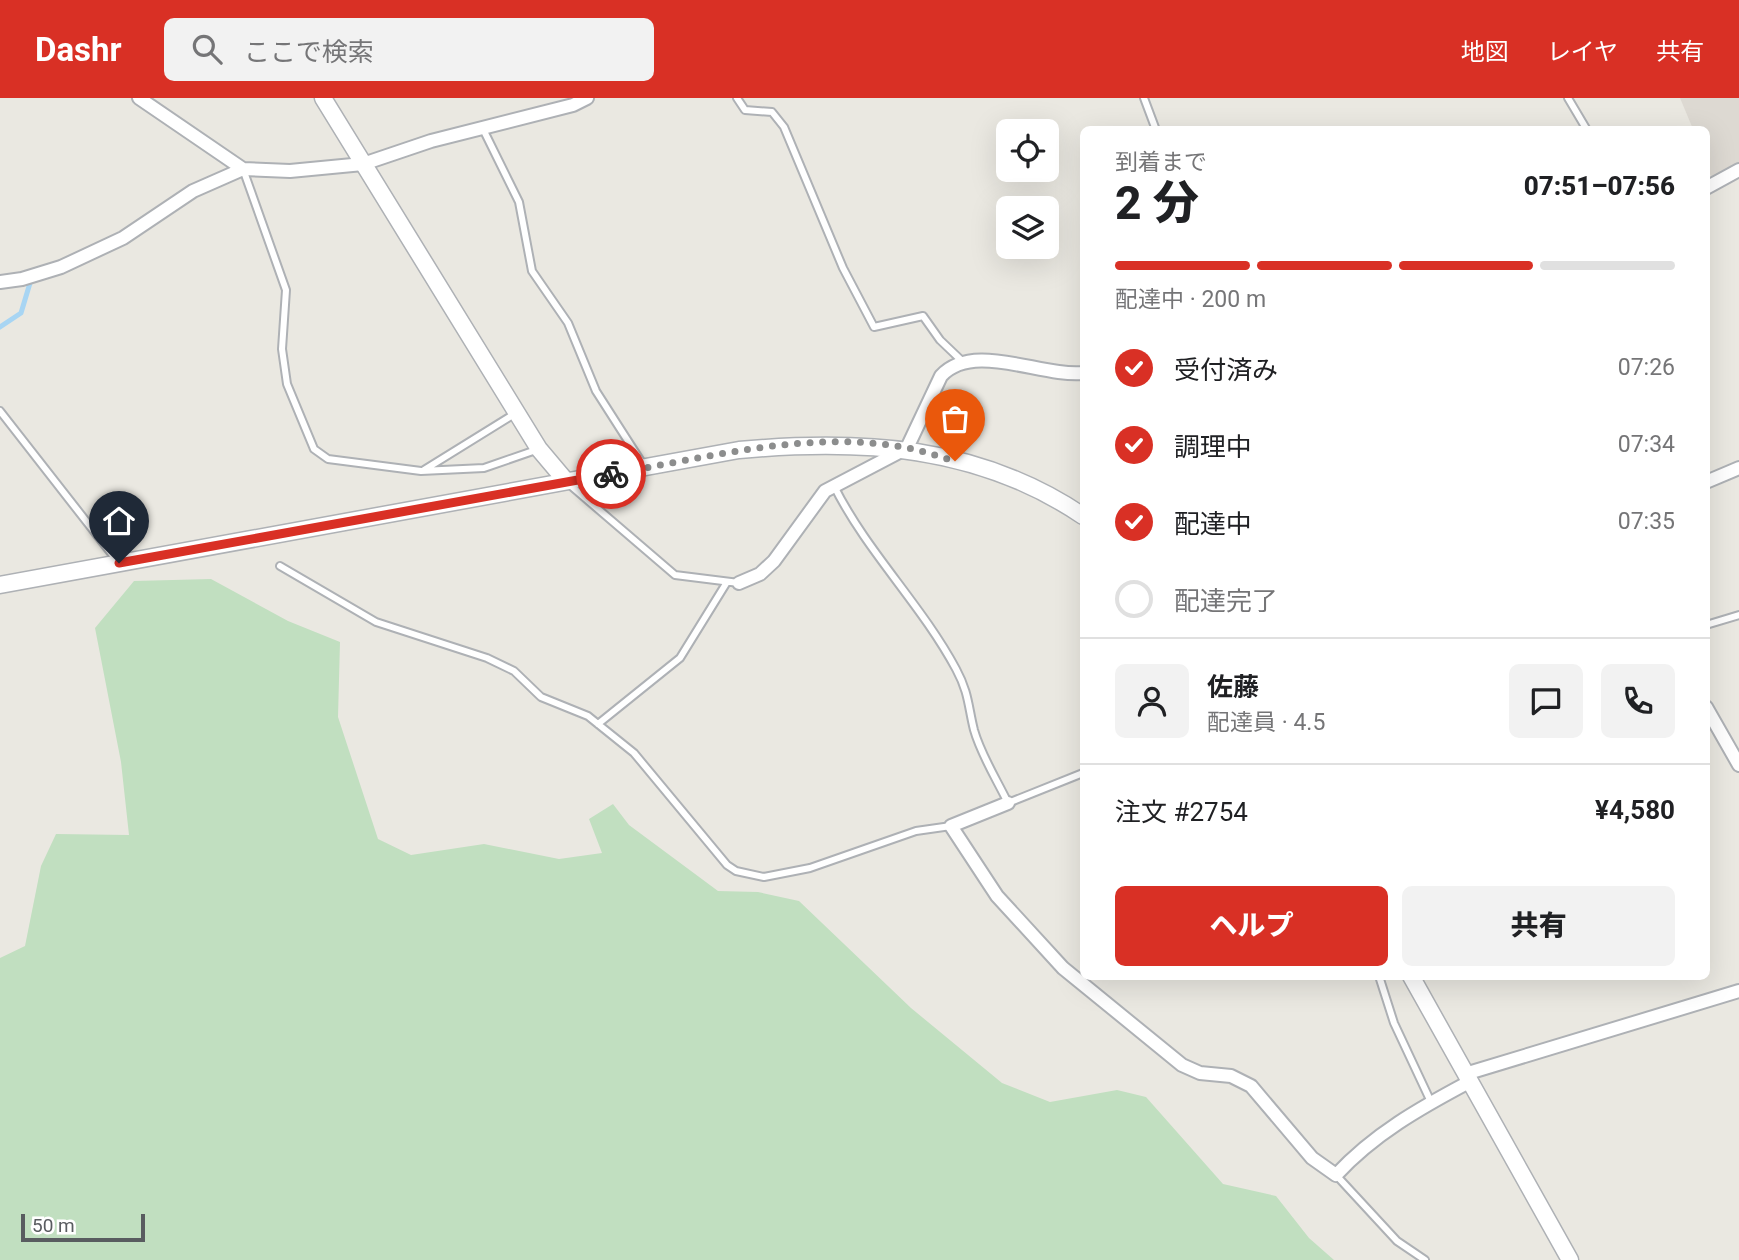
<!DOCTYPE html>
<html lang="ja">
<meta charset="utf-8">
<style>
:root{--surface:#fff;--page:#f2f2f2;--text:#202124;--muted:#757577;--line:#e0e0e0;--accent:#d93025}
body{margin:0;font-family:Roboto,"Noto Sans JP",sans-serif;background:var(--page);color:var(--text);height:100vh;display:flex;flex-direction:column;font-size:26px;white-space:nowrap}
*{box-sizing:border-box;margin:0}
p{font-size:23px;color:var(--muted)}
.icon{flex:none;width:38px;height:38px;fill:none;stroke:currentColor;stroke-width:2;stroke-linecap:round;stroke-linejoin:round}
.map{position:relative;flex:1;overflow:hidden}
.panel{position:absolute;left:1080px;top:28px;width:630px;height:854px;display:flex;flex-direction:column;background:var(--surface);border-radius:10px;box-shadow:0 7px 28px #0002}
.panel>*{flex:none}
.fabs{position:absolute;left:996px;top:21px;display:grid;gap:14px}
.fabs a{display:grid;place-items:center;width:63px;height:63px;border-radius:10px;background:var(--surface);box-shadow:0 7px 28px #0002;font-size:35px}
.scale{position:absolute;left:21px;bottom:18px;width:124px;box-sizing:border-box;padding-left:7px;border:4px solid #595c60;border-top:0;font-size:19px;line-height:24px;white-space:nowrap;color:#595c60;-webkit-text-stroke:5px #fff;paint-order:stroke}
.pin{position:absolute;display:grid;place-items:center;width:60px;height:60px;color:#fff;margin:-72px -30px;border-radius:50% 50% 50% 0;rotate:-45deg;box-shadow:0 0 7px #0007}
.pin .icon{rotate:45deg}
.courier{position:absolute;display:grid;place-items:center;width:70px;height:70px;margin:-35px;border:5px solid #d93025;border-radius:50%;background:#fff;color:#222;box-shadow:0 2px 9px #0007}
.summary em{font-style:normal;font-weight:800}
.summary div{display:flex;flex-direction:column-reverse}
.summary{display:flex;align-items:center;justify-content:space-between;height:119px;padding:0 35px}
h1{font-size:46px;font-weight:800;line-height:52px}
.bar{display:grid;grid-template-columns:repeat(4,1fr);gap:10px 7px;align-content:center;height:84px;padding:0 35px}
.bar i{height:9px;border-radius:5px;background:var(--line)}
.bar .current{background:var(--accent)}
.bar p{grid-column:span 4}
.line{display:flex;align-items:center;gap:18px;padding:0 35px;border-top:2px solid var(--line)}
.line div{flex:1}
.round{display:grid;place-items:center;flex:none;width:74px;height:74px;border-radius:10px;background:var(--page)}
ol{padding:0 35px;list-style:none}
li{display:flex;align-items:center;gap:21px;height:77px}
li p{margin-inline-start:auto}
li .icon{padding:7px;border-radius:50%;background:var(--accent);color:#fff;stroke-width:4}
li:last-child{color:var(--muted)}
li i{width:38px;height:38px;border:4px solid var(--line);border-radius:50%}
.primary-button{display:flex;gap:14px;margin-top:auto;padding:14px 35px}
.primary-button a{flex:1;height:80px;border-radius:10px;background:var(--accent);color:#fff;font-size:28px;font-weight:800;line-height:80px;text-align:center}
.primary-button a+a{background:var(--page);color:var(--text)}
header{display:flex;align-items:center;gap:42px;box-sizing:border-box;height:98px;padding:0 35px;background:var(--accent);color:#fff}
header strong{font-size:33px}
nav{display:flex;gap:38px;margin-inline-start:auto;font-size:24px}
.search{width:490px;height:63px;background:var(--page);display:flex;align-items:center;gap:18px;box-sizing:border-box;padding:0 24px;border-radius:10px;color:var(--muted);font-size:26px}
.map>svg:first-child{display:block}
.education{fill:#ddd9d2}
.green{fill:#c1dfc0}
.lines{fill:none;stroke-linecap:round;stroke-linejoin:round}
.stream{stroke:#a8d5f3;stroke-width:5}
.service-casing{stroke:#aeb1b5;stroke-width:10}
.minor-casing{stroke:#aeb1b5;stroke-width:16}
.tertiary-casing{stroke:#aeb1b5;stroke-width:19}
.service{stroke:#fff;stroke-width:6}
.minor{stroke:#fff;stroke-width:12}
.tertiary{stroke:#fff;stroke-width:16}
.done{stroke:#8c8d8d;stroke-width:7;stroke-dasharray:0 12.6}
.route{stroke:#d93025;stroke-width:9}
</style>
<header>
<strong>Dashr</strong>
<div class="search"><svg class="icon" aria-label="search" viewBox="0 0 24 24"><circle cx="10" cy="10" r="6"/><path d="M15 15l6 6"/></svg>ここで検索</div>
<nav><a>地図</a><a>レイヤ</a><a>共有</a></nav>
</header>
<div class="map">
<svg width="1739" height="1162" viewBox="0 0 1739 1162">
<rect width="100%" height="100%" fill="#eae8e1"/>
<path class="education" d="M1680,0H1739V67L1712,81L1706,66V32L1693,31Z"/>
<path class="green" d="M211,481L288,523L340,544L338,619L378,741L411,757L484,746L559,761L602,755L589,721L613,706L629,727L718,793L758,794L799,803L911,910L1002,985L1050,1004L1117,992L1146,999L1223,1086L1276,1098L1309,1140L1334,1162H0V860L25,848L41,768L56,736L129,737L121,664L95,530L134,483Z"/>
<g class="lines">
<path class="stream" d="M0,229L21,215L30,185"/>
<g class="service-casing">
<path id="service" d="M737,0L745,12L772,14L784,29L843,170L874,229L923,218L940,242L962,263
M1144,0L1156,32
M1568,0L1587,32
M483,31L519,104L532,173L568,225L596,293L644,368
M243,71L286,192L282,251L287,286L314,351L328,361L421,373L484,370L536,352
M0,313L118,464
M424,372L516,315
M570,387L675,477L739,485
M834,388C867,454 921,506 956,571C969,595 968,608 974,632C981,657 997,682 1008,705L1083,675
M280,468L376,524L487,560L514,573L541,599L588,618L634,655L727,767L736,773L764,779L810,770L916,733L951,728
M1706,527L1739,517
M598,626L680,560L727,484
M1379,878L1394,925L1431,1004
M1336,1077L1397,1143L1425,1162"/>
</g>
<g class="minor-casing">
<path id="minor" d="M139,0L243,71
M1706,90L1739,72
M0,184L22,181L61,169L123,140L193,93L243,71L290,73L363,66L431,43L573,7L587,0
M1706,384L1739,370
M739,485L760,476L774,463L825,393L907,350L941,278C973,243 1041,279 1083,275
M1706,609L1739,667
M1008,705L951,728L997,798L1063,870L1182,967L1200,975L1231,978L1251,988L1312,1060L1336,1077C1374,1036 1420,1010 1469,984
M1465,976L1739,893"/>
</g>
<g class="tertiary-casing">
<path id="tertiary" d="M323,0L539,351L566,383
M0,487L739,352C861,341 978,347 1083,418
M1411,878L1570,1162"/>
</g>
<use href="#service" class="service"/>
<use href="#minor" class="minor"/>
<use href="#tertiary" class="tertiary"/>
</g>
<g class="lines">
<path class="done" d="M611,376C707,360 810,331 908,350C924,353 939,359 955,363"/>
<path class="route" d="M119,465L611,376"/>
</g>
</svg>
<div class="fabs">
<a><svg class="icon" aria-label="locate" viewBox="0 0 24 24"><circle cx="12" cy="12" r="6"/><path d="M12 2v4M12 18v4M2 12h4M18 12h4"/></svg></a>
<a><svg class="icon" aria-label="layers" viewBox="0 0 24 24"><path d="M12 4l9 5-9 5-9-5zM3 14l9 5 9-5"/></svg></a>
</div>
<div class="scale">50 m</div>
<div class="pin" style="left:955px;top:363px;background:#ea580c"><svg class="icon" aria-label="bag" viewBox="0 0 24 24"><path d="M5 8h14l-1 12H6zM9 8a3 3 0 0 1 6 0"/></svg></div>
<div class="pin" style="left:119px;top:465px;background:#1f2937"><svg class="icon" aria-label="home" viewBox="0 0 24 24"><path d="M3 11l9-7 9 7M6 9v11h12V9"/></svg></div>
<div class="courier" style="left:611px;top:376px"><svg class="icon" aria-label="bike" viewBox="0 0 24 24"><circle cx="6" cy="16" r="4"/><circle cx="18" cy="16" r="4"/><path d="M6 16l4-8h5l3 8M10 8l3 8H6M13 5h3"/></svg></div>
<section class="panel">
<div class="summary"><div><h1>2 分</h1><p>到着まで</p></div><em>07:51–07:56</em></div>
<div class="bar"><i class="current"></i><i class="current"></i><i class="current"></i><i></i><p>配達中 · 200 m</p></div>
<ol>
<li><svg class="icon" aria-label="check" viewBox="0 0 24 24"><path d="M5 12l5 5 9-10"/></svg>受付済み<p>07:26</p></li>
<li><svg class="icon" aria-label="check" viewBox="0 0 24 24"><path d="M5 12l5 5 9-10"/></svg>調理中<p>07:34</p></li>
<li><svg class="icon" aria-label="check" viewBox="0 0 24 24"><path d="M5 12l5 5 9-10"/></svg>配達中<p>07:35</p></li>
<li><i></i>配達完了</li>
</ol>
<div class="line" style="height:126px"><a class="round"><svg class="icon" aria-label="person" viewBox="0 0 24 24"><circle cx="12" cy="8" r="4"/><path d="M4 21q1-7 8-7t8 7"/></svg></a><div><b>佐藤</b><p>配達員 · 4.5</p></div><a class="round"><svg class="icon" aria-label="chat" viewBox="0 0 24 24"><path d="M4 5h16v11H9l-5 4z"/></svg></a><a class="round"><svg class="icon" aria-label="phone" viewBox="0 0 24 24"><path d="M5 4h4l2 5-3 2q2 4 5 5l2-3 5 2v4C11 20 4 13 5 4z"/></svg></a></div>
<div class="line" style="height:91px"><div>注文 #2754</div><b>¥4,580</b></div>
<div class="primary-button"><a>ヘルプ</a><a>共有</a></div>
</section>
</div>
